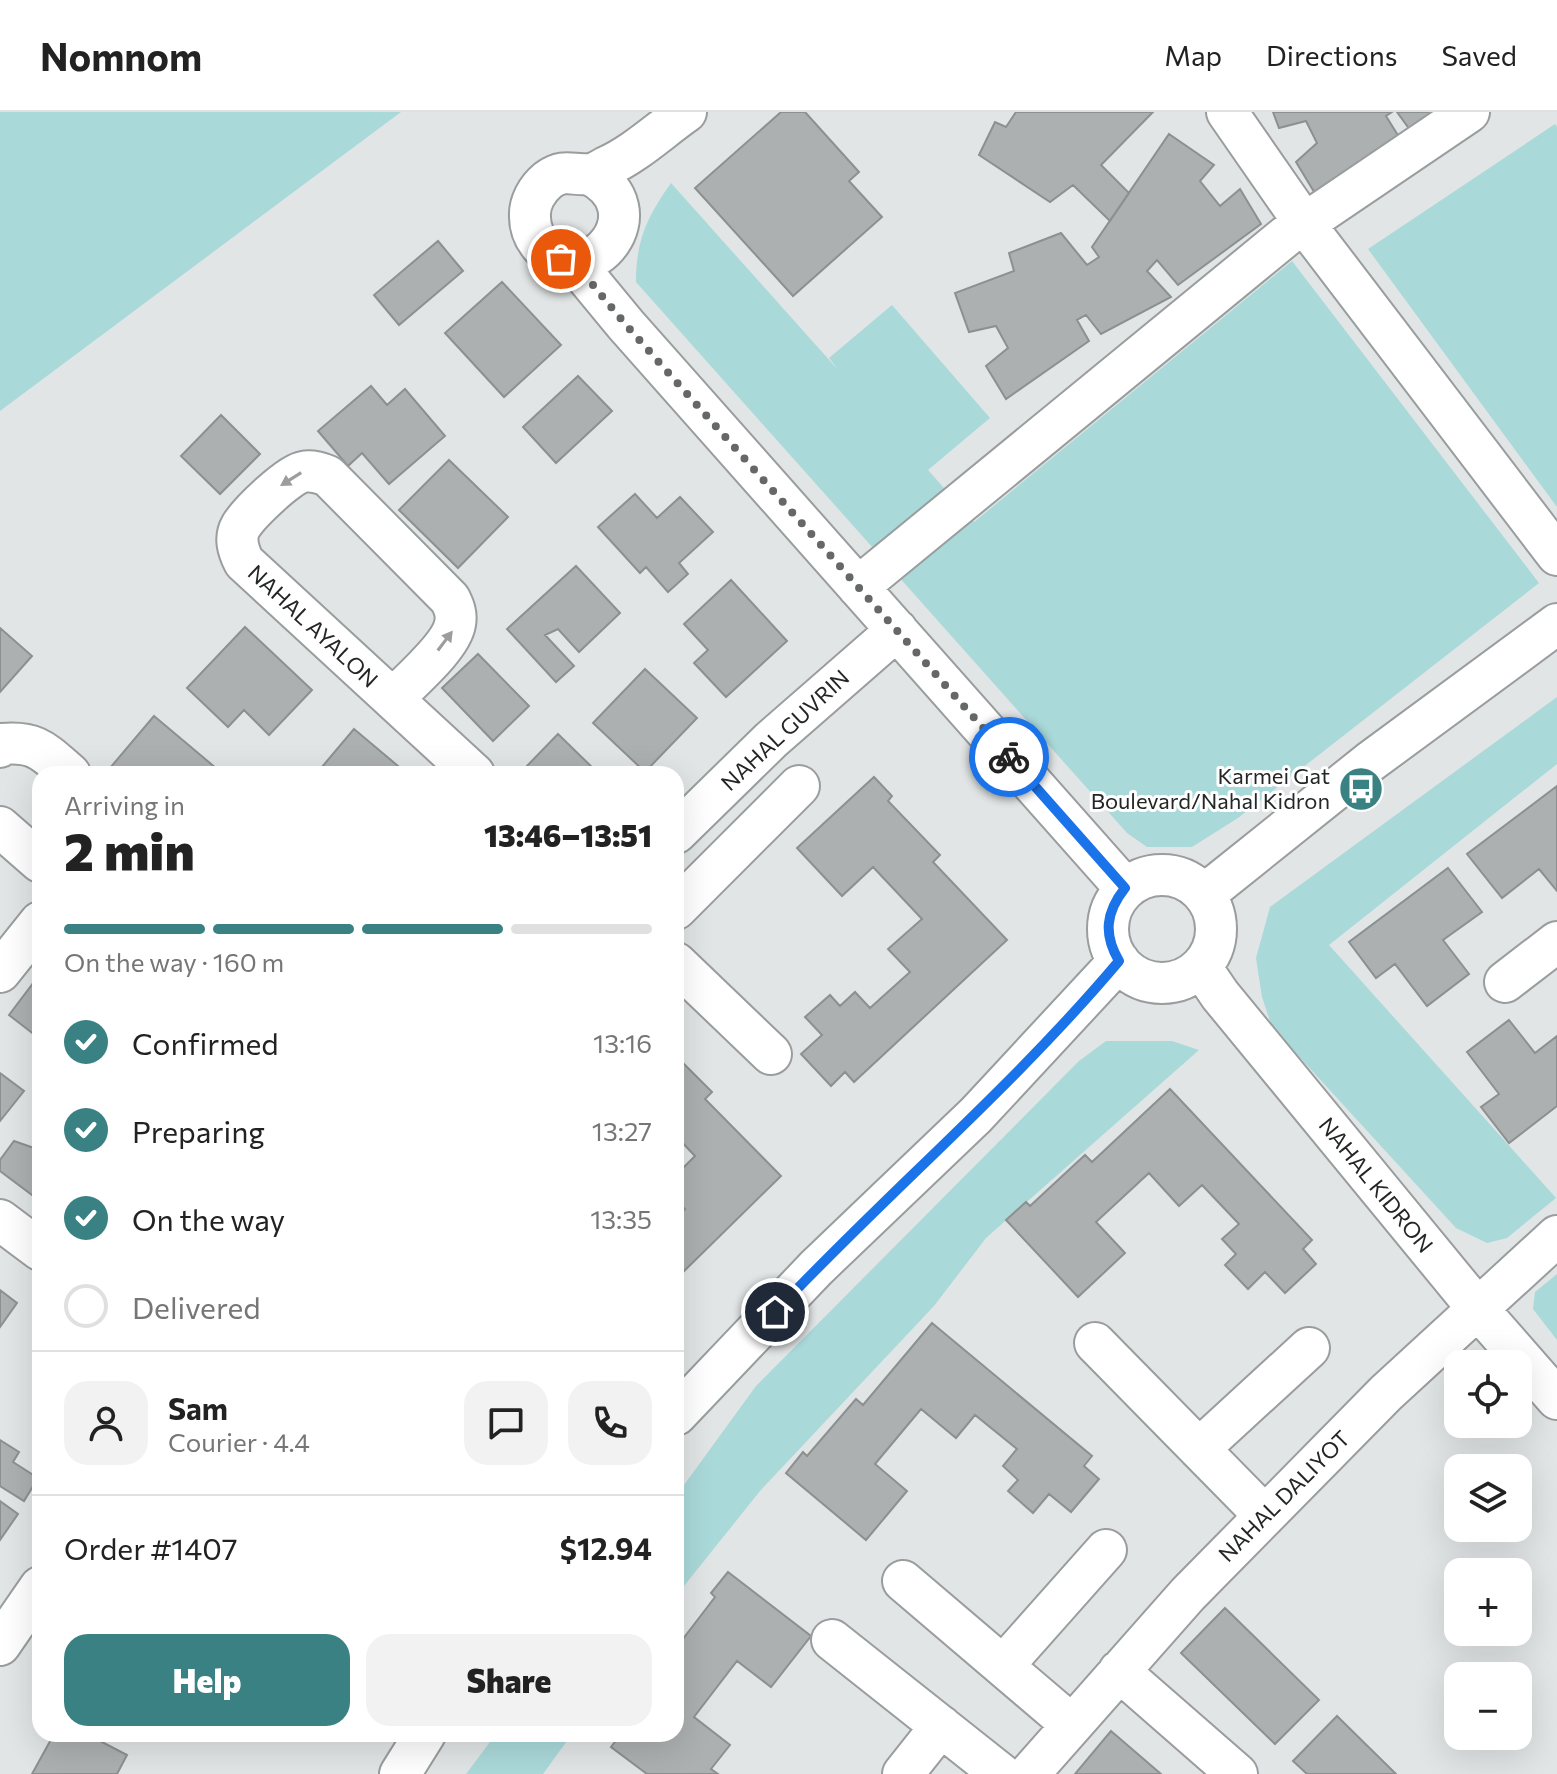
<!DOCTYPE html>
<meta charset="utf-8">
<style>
:root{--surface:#fff;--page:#f2f2f2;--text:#222;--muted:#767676;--line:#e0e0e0;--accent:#398183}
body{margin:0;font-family:Commissioner,sans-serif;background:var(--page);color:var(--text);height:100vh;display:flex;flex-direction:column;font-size:30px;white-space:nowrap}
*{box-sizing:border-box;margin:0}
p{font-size:26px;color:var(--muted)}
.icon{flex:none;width:44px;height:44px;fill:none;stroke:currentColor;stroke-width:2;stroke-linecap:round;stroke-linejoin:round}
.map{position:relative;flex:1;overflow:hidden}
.details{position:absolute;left:32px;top:654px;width:652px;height:976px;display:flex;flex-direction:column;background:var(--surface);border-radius:24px;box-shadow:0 8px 32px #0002}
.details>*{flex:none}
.tools{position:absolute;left:1444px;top:1238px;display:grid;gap:16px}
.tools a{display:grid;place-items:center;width:88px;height:88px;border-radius:16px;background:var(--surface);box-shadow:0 8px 32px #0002;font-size:40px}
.pin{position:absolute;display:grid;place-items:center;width:68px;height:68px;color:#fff;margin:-34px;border:4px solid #fff;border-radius:50%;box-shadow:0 2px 8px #0007}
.courier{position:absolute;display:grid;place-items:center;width:80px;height:80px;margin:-40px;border:6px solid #1a73e8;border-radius:50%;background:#fff;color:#222;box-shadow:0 2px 10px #0007}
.headline em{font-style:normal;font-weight:800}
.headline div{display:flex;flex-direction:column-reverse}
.headline{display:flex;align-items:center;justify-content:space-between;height:136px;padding:0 32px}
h1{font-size:52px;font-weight:800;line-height:60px}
.bar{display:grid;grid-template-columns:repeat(4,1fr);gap:12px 8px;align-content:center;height:96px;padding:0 32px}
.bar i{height:10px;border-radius:6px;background:var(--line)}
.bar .on{background:var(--accent)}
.bar p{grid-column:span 4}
.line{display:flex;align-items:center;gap:20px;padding:0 32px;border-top:2px solid var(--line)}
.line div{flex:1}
.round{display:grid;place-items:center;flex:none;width:84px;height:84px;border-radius:24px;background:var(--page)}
ol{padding:0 32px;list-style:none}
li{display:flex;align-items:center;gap:24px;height:88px}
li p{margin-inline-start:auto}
li .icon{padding:8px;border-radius:50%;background:var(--accent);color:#fff;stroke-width:4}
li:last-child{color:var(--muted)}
li i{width:44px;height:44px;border:4px solid var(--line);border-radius:50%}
.cta{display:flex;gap:16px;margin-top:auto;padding:16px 32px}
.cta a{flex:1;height:92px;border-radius:24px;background:var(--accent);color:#fff;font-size:32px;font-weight:800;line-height:92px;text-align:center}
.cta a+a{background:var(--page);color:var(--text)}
header{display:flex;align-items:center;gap:48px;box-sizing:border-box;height:112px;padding:0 40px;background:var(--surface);border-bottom:2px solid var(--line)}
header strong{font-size:38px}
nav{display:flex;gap:44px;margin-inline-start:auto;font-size:28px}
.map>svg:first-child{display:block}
.green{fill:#aad9da}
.building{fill:#acb0b0;stroke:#8c9090;stroke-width:2}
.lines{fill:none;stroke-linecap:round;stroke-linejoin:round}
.minor-casing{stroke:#999d9d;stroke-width:44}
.minor{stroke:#fff;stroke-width:40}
.oneway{fill:#9c9d9d}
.done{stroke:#666868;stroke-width:8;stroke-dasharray:0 14.4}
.route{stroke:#1a73e8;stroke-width:10}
.labels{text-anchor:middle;stroke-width:6;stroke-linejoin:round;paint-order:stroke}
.street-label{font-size:22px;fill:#242525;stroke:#fff}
.poi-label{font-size:22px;fill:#242525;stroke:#fff;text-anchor:end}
</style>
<header>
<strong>Nomnom</strong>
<nav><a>Map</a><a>Directions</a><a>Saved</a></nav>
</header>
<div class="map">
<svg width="1557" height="1662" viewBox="0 0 1557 1662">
<rect width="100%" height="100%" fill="#e1e5e5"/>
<path class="green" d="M0,0H401L0,299Z
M1555,12L1557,15V395L1368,137Z
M671,71L839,259L829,246L892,193L990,306L928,358L974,410L1292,149L1539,471L1238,706L1192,735H1147L1127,721L636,170C636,128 647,105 671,71Z
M1557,585V652L1329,833L1556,1086L1507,1126L1487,1131L1456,1116L1272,915L1262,885L1256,846L1270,795Z
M1106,929H1172L1199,938L986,1126L934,1194L760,1379L676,1484V1384L756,1274L1079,949Z
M1557,1162V1228L1533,1197L1535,1180Z
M496,1622H572L543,1662H466Z"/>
<path class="building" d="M781,0H805L859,60L849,69L882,105L793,184L695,76Z
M1016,0H1153L1101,53L1129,81L1110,109L1073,73L1050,90L979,43L995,10L1006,15Z
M1273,0H1392L1386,4L1399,25L1316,83L1296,50L1317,31L1306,9L1279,16Z
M1397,0H1444L1410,18Z
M1169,22L1214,53L1200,69L1220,94L1240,77L1261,112L1178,173L1157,148L1147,159L1171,185L1101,222L1086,203L1077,208L1089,229L1006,287L986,254L1008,236L996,214L969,220L955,181L1014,159L1009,141L1061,121L1087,153L1099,145L1092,135Z
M438,129L463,159L399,213L374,183Z
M502,170L561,233L504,285L445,221Z
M578,264L612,299L556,351L523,315Z
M371,274L387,293L405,277L445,324L389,372L362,341L348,354L318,319Z
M221,303L260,342L220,382L181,344Z
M449,348L508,405L458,456L399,398Z
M635,382L657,406L680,385L713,420L679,451L688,462L668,480L646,455L640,461L598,415Z
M576,454L620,501L579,540L558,517L545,523L574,554L556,570L507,517Z
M731,468L787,529L726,585L694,551L708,538L684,512Z
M245,515L312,578L269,623L244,598L228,615L187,576Z
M0,516L32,544L0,580Z
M478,542L529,594L493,629L442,576Z
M645,557L697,606L645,660L593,611Z
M154,604L223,662H118L110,656Z
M354,617L398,654L391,662H316Z
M558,622L599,662H531L525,656Z
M874,665L892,684L888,689L940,743L933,750L1007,828L854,970L845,960L831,974L801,942L822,923L805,905L830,883L840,894L855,880L870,896L910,860L888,837L922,807L873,755L842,784L797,736Z
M1557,674V779L1539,757L1502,786L1467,742Z
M1448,756L1482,800L1443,828L1469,862L1427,894L1395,852L1376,866L1349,830Z
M40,862V927L9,903Z
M1509,908L1535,941L1557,924V994L1509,1031L1481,995L1499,982L1467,940Z
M676,944L712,980L705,987L781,1064L676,1167V1106L685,1097L676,1088V1063L695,1044L676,1024Z
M0,961L24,979L0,1009Z
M1170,977L1312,1128L1303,1137L1316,1152L1285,1181L1265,1160L1248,1177L1225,1153L1236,1142L1222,1127L1239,1112L1202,1073L1179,1094L1149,1061L1096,1110L1125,1141L1078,1185L1006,1108L1026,1090L1030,1094L1085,1043L1092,1050Z
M40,1028V1089L0,1059V1048L14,1029L34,1036Z
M0,1178L17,1191L0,1215Z
M932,1211L1092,1344L1084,1354L1099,1367L1071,1400L1049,1382L1033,1401L1008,1379L1018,1368L1003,1354L1017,1337L975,1303L956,1326L921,1297L875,1352L907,1379L866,1428L786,1361L803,1340L807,1344L856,1287L863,1293Z
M0,1328L19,1340L13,1350L38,1366L24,1389L0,1374Z
M0,1389L18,1402L0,1428Z
M728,1460L811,1524L771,1575L737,1549L694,1605L730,1633L711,1657L718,1662H647L611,1635L621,1622H676V1536L715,1485L711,1481Z
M1225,1496L1319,1588L1275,1632L1181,1541Z
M1337,1604L1396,1662H1307L1293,1649Z
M1111,1619L1161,1662H1075Z
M54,1622H103L100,1629L127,1643L117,1662H32Z"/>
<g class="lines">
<g class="minor-casing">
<path id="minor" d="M1227,0L1304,111L1557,443
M589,62C659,97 591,182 544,137C535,128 530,118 530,105C529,91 537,77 548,68C565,56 573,64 589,62C594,62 601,58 606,55C635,42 659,19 686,0
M574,150L626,213L1125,776
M858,475L1286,124L1469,0
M393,587C410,569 451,535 455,512C457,502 454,495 450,487L328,364C320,361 312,358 303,360C289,362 249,401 241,414C234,426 238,438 244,450L474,662
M0,635L2,632C37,629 44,640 70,662
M0,715L40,750
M676,721L771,628L897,518
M1108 817a54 54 0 1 1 108 0a54 54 0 1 1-108 0Z
M1205,782L1371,649L1557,512
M676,797L799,674
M676,851L771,942
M1201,855L1220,883L1478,1197L1557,1287
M0,860L40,810
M1505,870L1557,830
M0,1108L40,1138
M1095,1231L1265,1404
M676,1303L816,1156L976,1003L1119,849
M1199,1337L1309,1236
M903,1469L1072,1613
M832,1528L1001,1662
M0,1533L40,1475
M1003,1554L1106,1438
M1119,1559L1237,1662
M400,1662L425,1622
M903,1662L941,1614
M1029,1662L1188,1482L1386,1281L1557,1124"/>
</g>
<use href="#minor" class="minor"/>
</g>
<defs><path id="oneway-solid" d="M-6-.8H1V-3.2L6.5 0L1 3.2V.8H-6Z" transform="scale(2)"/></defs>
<g class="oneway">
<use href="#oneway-solid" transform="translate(291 367) rotate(148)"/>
<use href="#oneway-solid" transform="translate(445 529) rotate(-53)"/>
</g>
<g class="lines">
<path class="done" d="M561,147L574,150L626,213L1009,645"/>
<path class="route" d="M775,1200C887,1081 1013,975 1119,849C1103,822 1106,800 1125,776L1009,645"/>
</g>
<defs>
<g id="bus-disc" transform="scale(2.3)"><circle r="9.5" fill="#398183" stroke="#fff"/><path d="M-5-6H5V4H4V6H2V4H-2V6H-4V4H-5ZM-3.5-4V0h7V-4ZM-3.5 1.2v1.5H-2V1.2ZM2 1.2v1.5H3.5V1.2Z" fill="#fff"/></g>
</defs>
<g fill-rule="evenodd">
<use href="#bus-disc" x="1361" y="677"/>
</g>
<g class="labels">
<g class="street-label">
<text transform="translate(313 514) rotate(43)" y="8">NAHAL AYALON</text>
<text transform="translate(785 618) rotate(-43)" y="8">NAHAL GUVRIN</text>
<text transform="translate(1376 1073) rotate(51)" y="8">NAHAL KIDRON</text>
<text transform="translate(1284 1384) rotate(-45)" y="8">NAHAL DALIYOT</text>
</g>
<g class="poi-label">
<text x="1330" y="672">Karmei Gat<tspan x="1330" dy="25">Boulevard/Nahal Kidron</tspan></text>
</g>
</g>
</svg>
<div class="tools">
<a><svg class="icon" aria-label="locate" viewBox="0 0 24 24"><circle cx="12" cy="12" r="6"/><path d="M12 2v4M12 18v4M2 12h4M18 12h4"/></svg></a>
<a><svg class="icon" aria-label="layers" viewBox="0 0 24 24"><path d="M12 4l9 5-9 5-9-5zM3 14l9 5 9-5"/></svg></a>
<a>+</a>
<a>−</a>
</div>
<div class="pin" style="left:561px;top:147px;background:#ea580c"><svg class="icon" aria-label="bag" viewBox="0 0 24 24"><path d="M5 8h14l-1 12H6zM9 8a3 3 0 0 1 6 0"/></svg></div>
<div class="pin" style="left:775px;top:1200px;background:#1f2937"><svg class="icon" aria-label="home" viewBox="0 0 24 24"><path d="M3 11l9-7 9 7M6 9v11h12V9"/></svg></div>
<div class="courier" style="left:1009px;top:645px"><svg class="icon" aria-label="bike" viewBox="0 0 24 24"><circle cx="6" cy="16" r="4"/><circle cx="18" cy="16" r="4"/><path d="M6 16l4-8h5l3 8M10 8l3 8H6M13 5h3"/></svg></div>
<section class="details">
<div class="headline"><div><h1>2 min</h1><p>Arriving in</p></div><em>13:46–13:51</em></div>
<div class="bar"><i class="on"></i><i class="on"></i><i class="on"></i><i></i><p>On the way · 160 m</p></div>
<ol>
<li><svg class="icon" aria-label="check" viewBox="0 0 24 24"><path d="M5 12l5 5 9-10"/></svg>Confirmed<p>13:16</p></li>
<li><svg class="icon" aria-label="check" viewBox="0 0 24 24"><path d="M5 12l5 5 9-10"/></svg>Preparing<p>13:27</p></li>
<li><svg class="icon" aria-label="check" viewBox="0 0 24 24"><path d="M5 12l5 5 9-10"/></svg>On the way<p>13:35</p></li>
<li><i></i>Delivered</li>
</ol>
<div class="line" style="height:144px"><a class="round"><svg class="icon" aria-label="person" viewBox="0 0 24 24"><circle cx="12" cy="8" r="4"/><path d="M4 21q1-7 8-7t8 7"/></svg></a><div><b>Sam</b><p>Courier · 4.4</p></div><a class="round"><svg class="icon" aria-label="chat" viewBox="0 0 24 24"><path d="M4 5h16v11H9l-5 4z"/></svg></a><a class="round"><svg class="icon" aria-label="phone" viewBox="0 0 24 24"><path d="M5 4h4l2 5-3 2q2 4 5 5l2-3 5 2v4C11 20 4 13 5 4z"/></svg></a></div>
<div class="line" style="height:104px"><div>Order #1407</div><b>$12.94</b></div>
<div class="cta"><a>Help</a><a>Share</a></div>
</section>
</div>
